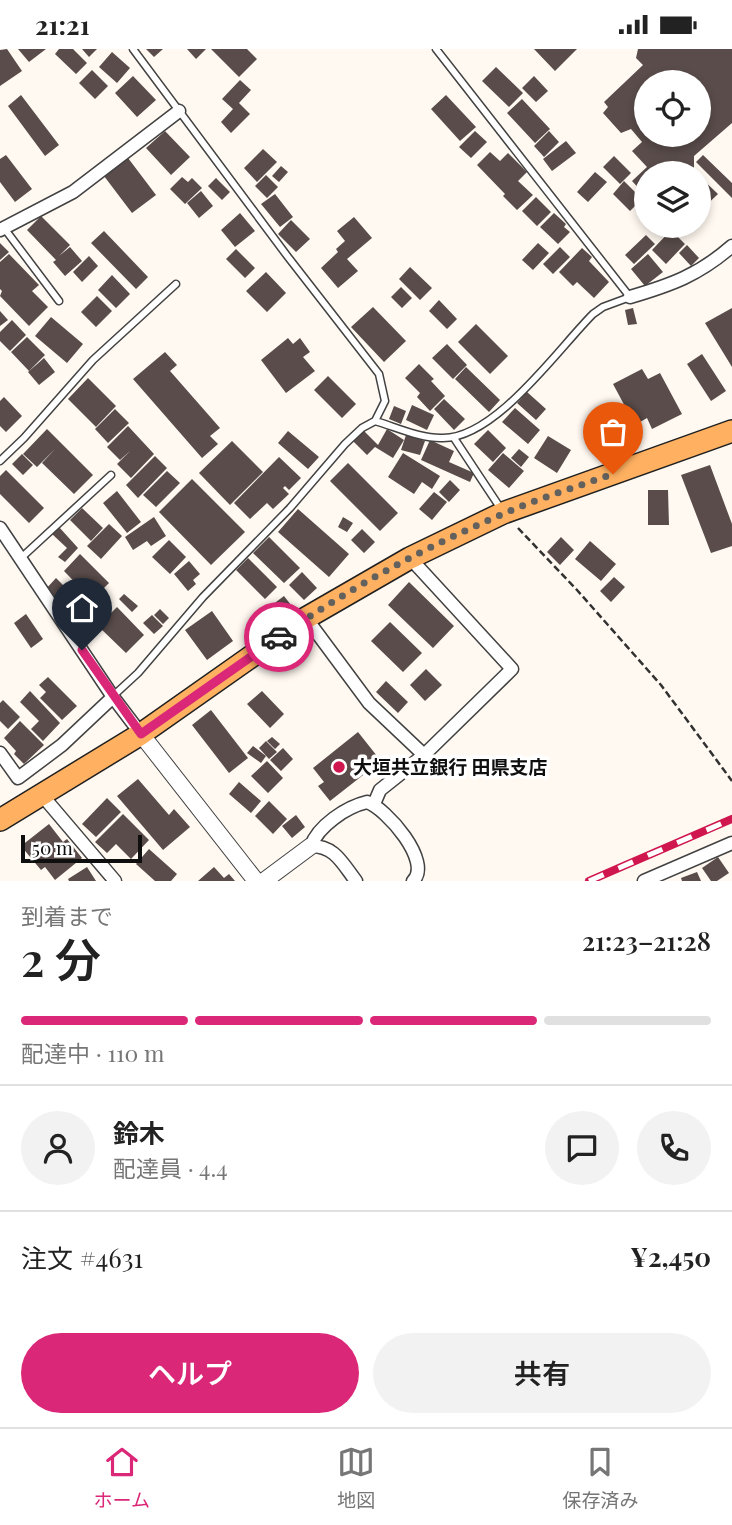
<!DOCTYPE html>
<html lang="ja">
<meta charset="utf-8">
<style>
:root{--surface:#fff;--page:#f2f2f2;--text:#222;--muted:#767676;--line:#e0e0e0;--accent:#db2777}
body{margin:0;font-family:"Playfair Display","Noto Sans JP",serif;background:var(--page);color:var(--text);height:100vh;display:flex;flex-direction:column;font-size:26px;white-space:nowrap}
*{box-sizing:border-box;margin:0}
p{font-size:23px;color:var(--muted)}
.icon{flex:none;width:38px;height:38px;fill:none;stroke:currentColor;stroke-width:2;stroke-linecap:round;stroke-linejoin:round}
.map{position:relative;height:832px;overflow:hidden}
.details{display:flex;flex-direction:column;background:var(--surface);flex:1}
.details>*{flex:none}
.tools{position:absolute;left:634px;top:21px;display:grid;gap:14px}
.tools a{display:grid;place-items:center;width:77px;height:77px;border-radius:50%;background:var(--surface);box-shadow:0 4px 10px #0003;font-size:35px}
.scale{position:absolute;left:21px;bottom:18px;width:121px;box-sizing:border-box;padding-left:7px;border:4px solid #0f0f0f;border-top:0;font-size:19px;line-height:24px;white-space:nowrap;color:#0f0f0f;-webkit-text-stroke:5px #fff;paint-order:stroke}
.pin{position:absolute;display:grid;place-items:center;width:60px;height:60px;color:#fff;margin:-72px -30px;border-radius:50% 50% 50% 0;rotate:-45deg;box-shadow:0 0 7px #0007}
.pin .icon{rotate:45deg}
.courier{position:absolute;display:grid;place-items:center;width:70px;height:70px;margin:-35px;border:5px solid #db2777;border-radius:50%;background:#fff;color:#222;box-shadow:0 2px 9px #0007}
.headline em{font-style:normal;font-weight:600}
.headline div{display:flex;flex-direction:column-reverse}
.headline{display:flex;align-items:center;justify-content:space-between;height:119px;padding:0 21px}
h1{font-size:46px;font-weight:600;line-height:52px}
.bar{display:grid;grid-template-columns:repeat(4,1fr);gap:10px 7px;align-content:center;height:84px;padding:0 21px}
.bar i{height:9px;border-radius:5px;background:var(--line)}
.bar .active{background:var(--accent)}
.bar p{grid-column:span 4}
.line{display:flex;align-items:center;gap:18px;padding:0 21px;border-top:2px solid var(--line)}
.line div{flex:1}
.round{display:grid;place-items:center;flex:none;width:74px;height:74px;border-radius:37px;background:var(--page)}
.cta{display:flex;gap:14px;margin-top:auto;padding:14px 21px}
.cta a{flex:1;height:80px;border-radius:42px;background:var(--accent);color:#fff;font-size:28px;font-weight:600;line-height:80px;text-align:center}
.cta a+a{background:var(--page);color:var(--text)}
.status{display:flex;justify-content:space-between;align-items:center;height:49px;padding:0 35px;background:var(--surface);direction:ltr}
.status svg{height:19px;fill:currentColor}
.tab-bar{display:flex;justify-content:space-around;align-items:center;height:98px;border-top:2px solid var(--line);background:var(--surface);font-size:19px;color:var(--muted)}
.tab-bar a{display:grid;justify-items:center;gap:4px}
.tab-bar .active{color:var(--accent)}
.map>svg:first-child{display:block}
.building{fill:#594c4a;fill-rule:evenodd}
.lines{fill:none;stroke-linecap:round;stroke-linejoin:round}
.service-casing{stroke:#424242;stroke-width:9}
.minor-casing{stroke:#424242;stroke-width:15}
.tertiary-casing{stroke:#424242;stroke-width:18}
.primary-casing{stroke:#202020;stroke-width:24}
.path{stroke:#313131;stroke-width:2.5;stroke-dasharray:7 3.5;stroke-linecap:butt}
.service{stroke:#fff;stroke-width:6}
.minor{stroke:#fff;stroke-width:12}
.tertiary{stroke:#fff;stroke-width:16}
.primary{stroke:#ffb161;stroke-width:21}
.rail-casing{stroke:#d0164e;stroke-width:8}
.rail{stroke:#fff;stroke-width:5;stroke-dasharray:16;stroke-linecap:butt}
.done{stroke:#63615e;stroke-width:7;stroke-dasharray:0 12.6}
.route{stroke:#db2777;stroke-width:9}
.poi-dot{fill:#d0164e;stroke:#fff;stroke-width:2.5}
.labels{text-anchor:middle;stroke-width:7;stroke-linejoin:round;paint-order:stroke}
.poi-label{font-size:19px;font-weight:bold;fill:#0f0f0f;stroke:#fff;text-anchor:start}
</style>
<div class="status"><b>21:21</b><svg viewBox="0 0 49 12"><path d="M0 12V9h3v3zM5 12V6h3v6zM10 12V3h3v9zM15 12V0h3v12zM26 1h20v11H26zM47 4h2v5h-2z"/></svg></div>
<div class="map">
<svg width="732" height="832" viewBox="0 0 732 832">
<rect width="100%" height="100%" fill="#fff9f1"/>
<path class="building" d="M7,0L22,22L0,37V1Z
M18,0H46L29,13Z
M59,0H73L87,14L76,25L55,5Z
M82,0H97L89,8Z
M146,0H163L154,8Z
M187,0H206L196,10Z
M211,0H247L257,10L239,28Z
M534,0H577L555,22Z
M638,0H732V74L694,107V122L697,124H646V147L632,132L647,118L632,102L642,93L631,80L621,84L603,64L608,58L604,53L643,16L636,9ZM646,33H698V86H646Z
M112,3L130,19L117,34L99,18Z
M496,18L523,44L509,58L482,32Z
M92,21L108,37L95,50L79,34Z
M133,27L156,51L137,68L115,44Z
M534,27L548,42L536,53L522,39Z
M240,31L251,41L239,54L250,65L231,84L221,73L233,60L222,50Z
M21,46L59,96L45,107L8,57Z
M446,46L476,78L460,92L431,60Z
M522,50L550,80L535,94L507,64Z
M165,82L190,108L171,126L146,99Z
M475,82L487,93L471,109L459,98Z
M549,82L559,93L544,108L534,97Z
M566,92L576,104L552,122L543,110Z
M263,100L277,113L257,133L244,119Z
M490,103L500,112L508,104L527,123L518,132L533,146L517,161L503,147L505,145L477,116Z
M6,106L32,140L15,153L0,133V110Z
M703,106L732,134V149L696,113Z
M614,107L631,124L620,135L603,118Z
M128,109L156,146L132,164L104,127Z
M281,117L288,123L279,133L272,127Z
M595,123L607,133L588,153L577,143Z
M266,126L278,138L267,149L255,137Z
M698,126L718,145L698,164Z
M182,128L188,133L192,129L202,139L185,155L170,140Z
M216,129L230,143L222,151L208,137Z
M624,132L642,150L630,162L613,145Z
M201,142L213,157L199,169L187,154Z
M275,145L293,168L280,178L261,155Z
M536,148L551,163L537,177L522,162Z
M240,164L255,182L235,198L221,181Z
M554,164L566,175L564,178L570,183L558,195L540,178Z
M41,167L70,196L59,207L70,198L82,212L65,227L53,213L56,211L27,181Z
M354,168L372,189L347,210L358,222L338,239L321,219L338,203L336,200L345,192L337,182Z
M291,171L310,190L296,203L278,185Z
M671,181L685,195L666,215L652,201Z
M104,182L148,228L136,240L91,194Z
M646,186L655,195L634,215L625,206Z
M0,194L9,203L0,211Z
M538,194L549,204L533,221L522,211Z
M687,196L699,209L691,217L679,204Z
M560,198L570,208L553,225L543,215Z
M582,199L592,208L589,212L609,233L594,249L577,233L573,237L559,223Z
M236,200L255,219L245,229L226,210Z
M9,205L39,236L32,242L48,258L29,277L0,247L2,242L0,240V213Z
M648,205L663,223L645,237L631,220Z
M89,207L98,217L82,233L73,223Z
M410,218L432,239L420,251L399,230Z
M266,223L286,244L267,263L246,242Z
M112,226L130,245L116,259L98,241Z
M401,238L412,249L402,259L391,248Z
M97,247L112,262L96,278L81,263Z
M439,251L457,270L447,280L429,262Z
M373,258L406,292L384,313L351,278Z
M633,259L637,275L628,276L625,261Z
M732,259V318L705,274Z
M0,262L8,271L0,277Z
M51,268L83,295L67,314L35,287Z
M12,271L26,286L10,302L0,292V283Z
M476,275L508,307L490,325L458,293Z
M27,288L45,306L29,322L11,303Z
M288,289L293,295L300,289L310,303L303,308L315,322L286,344L261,311Z
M447,295L467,316L453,330L432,309Z
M165,303L177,316L170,322L220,379L210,387L218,395L202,409L133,330Z
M702,305L726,342L711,352L687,315Z
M44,309L55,323L39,336L28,323Z
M419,315L434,330L431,332L445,347L430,362L417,348L420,344L405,329Z
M466,318L500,351L489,363L455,330Z
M642,320L648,330L660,324L682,365L652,380L647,369L635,376L613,335Z
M328,327L356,355L342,369L314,341Z
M88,329L116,357L96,378L68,350Z
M527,343L546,360L536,371L517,354Z
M4,348L22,367L6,383L0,377V352Z
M444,350L465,370L454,381L434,360Z
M412,356L434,366L427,381L406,371Z
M394,357L406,362L401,375L389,370Z
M515,359L540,381L528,395L502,373Z
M115,360L129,374L108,394L95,380Z
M128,377L154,405L131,429L117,415L130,402L120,411L107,398Z
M47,380L93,426L74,445L42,414L55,400L37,418L23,405Z
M362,380L378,396L387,380L404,391L393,409L375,398L367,406L352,391Z
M488,381L506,399L493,413L474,395Z
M288,382L319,408L308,420L278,394Z
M406,386L425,392L420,406L401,401Z
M548,387L571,401L557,424L534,409Z
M430,391L454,402L449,413L474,424L470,433L421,411Z
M232,392L263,423L230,456L199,424Z
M519,400L529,408L521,418L511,409Z
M403,404L440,427L432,440L422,433L414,445L388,428Z
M503,404L524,422L509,439L488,421Z
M22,405L33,416L23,426L12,415Z
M155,407L167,419L138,449L126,436Z
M279,408L301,429L289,441L285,437L283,439L289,445L273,460L267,454L250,470L234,454Z
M348,414L398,464L380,482L330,432Z
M710,416L732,475V497L711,504L681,426Z
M6,421L44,459L29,474L0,445V427Z
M167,422L180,434L156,458L143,446Z
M192,430L245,483L211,516L159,463Z
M450,431L460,441L449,453L439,443Z
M648,441H668L669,476H648Z
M117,442L141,473L127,484L103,454Z
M434,443L447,453L432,471L419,460Z
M82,459L103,479L91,492L70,471Z
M298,460L349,505L329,528L278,483Z
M154,468L166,487L151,497L147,492L133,501L125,488Z
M343,468L353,474L347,483L338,478Z
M109,475L122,487L101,510L87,497Z
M59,478L78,499L65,513L58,508L67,499L52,485Z
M362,480L375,493L364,504L351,491Z
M269,488L300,519L284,534L253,504Z
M561,488L574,501L560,516L547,503Z
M169,491L186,508L170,525L152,508Z
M590,492L616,515L601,532L575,510Z
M80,505L109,534L92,551L64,522Z
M248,509L277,538L265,550L236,521Z
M189,512L200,525L193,531L196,535L188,542L174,525Z
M302,523L317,539L304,551L289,536Z
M614,528L625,538L611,553L600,542Z
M56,529L76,549L64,560L45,541Z
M409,533L454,577L433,599L388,556Z
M124,545L138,557L132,563L119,550Z
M284,547L291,556L279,566L272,556Z
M117,558L144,586L126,604L98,577Z
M160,560L169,569L163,575L154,566Z
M212,562L233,592L207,611L185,581Z
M26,565L43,590L31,599L14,574Z
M152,566L163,577L154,585L143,574Z
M90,569L100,580L87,592L77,580Z
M390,573L422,604L403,623L371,592Z
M426,620L442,636L425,652L410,636Z
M48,628L77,657L62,671L40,649L46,643L39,636Z
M386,632L408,653L398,664L376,643Z
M30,642L60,674L43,692L31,680L39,672L20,653Z
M262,642L284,665L270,679L247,655Z
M3,651L20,668L8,680L0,672V654Z
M211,661L248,709L229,724L192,676Z
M20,672L44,696L24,715L14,705L16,702L4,689Z
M358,683L381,712L330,752L318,737L324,733L313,719Z
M272,688L280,695L275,700L267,692Z
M266,692L277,703L269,710L259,699Z
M253,697L266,707L261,714L247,704Z
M283,699L293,710L281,722L270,711Z
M267,712L283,729L268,744L251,727Z
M138,730L169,766L174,760L190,778L163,801L117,747Z
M239,733L261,752L251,764L229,745Z
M107,749L121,763L96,788L82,775Z
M269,752L287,770L273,785L255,767Z
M123,765L149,791L131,810L116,795L107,804L95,793Z
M296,766L305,778L292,789L282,777Z
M49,775L63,793L67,790L82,809L55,831L45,818L41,821L21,797Z
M149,800L177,825L171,832H155L136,815Z
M718,808L729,824L717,832H711L702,819Z
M87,818L96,832H69L68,830Z
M214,818L224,829L229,825L235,832H198Z
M697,823L701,832H682L681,829Z"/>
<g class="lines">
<g class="service-casing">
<path id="service" d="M4,179L59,252
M375,372C396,378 421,390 443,389C496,389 558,300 593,265L603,258L630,248L436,0
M454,389L501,460
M0,412L24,389L93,311L176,235
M21,509L111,426
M113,647L138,624L203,548L290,459L345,395L362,379L375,372L385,352L379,325L288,208L133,0"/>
</g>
<g class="minor-casing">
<path id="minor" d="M0,181L73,143L179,62
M630,248C671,236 699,226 732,197
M0,479L113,648L141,685
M410,509L512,620L424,706
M306,569L369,654L424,706L380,741L374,755
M0,704L18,729L62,696L113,648
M41,745L115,832
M356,832C342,814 335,797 311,797C318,777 346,758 367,753C386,759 433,813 413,832
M644,832L732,794"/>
</g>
<g class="tertiary-casing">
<path id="tertiary" d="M141,685L256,832
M264,832L311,797"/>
</g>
<g class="primary-casing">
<path id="primary" d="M0,771L141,685L306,569L410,509L503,464L732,382"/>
</g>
<path class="path" d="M518,479L577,541L661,636L732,732"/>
<use href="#service" class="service"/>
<use href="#minor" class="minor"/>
<use href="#tertiary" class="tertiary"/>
<use href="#primary" class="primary"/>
<g class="rail-casing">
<path id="rail" d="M589,832L732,770"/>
</g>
<use href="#rail" class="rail"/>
</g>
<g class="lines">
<path class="done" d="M279,588C348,540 425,498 503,465C539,449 576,438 613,425"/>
<path class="route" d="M82,601L141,685L279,588"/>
</g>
<circle class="poi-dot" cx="339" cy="718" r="7"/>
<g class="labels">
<g class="poi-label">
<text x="353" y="725">大垣共立銀行 田県支店</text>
</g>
</g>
</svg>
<div class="tools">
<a><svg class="icon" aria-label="locate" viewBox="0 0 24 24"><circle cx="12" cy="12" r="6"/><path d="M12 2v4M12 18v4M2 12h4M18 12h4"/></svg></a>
<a><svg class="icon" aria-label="layers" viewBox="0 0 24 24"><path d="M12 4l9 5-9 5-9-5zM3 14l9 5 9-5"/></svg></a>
</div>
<div class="scale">50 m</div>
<div class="pin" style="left:613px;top:425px;background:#ea580c"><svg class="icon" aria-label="bag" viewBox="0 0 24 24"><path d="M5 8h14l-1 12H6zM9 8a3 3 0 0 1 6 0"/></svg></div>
<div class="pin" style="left:82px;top:601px;background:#1f2937"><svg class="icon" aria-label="home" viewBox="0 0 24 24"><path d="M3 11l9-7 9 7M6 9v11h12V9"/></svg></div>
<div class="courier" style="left:279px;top:588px"><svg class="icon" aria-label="car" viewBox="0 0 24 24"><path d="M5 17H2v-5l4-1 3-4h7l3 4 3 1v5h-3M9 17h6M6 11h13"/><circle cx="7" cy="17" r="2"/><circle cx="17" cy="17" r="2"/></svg></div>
</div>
<section class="details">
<div class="headline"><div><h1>2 分</h1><p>到着まで</p></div><em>21:23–21:28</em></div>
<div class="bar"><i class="active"></i><i class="active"></i><i class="active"></i><i></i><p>配達中 · 110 m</p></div>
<div class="line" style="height:126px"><a class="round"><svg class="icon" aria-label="person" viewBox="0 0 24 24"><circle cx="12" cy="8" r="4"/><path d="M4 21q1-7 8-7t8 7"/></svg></a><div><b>鈴木</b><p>配達員 · 4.4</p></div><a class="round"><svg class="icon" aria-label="chat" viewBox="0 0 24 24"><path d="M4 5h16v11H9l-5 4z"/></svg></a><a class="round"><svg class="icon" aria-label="phone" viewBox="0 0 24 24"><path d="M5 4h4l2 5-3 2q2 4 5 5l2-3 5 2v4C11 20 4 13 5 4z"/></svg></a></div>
<div class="line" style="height:91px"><div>注文 #4631</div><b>¥2,450</b></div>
<div class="cta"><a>ヘルプ</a><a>共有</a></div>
</section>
<nav class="tab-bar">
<a class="active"><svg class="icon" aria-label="home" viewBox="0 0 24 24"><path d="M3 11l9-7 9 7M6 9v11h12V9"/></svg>ホーム</a>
<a><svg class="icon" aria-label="map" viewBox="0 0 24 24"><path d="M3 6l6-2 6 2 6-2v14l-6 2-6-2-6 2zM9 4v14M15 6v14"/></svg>地図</a>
<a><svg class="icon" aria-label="saved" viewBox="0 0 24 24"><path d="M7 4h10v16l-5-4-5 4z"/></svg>保存済み</a>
</nav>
